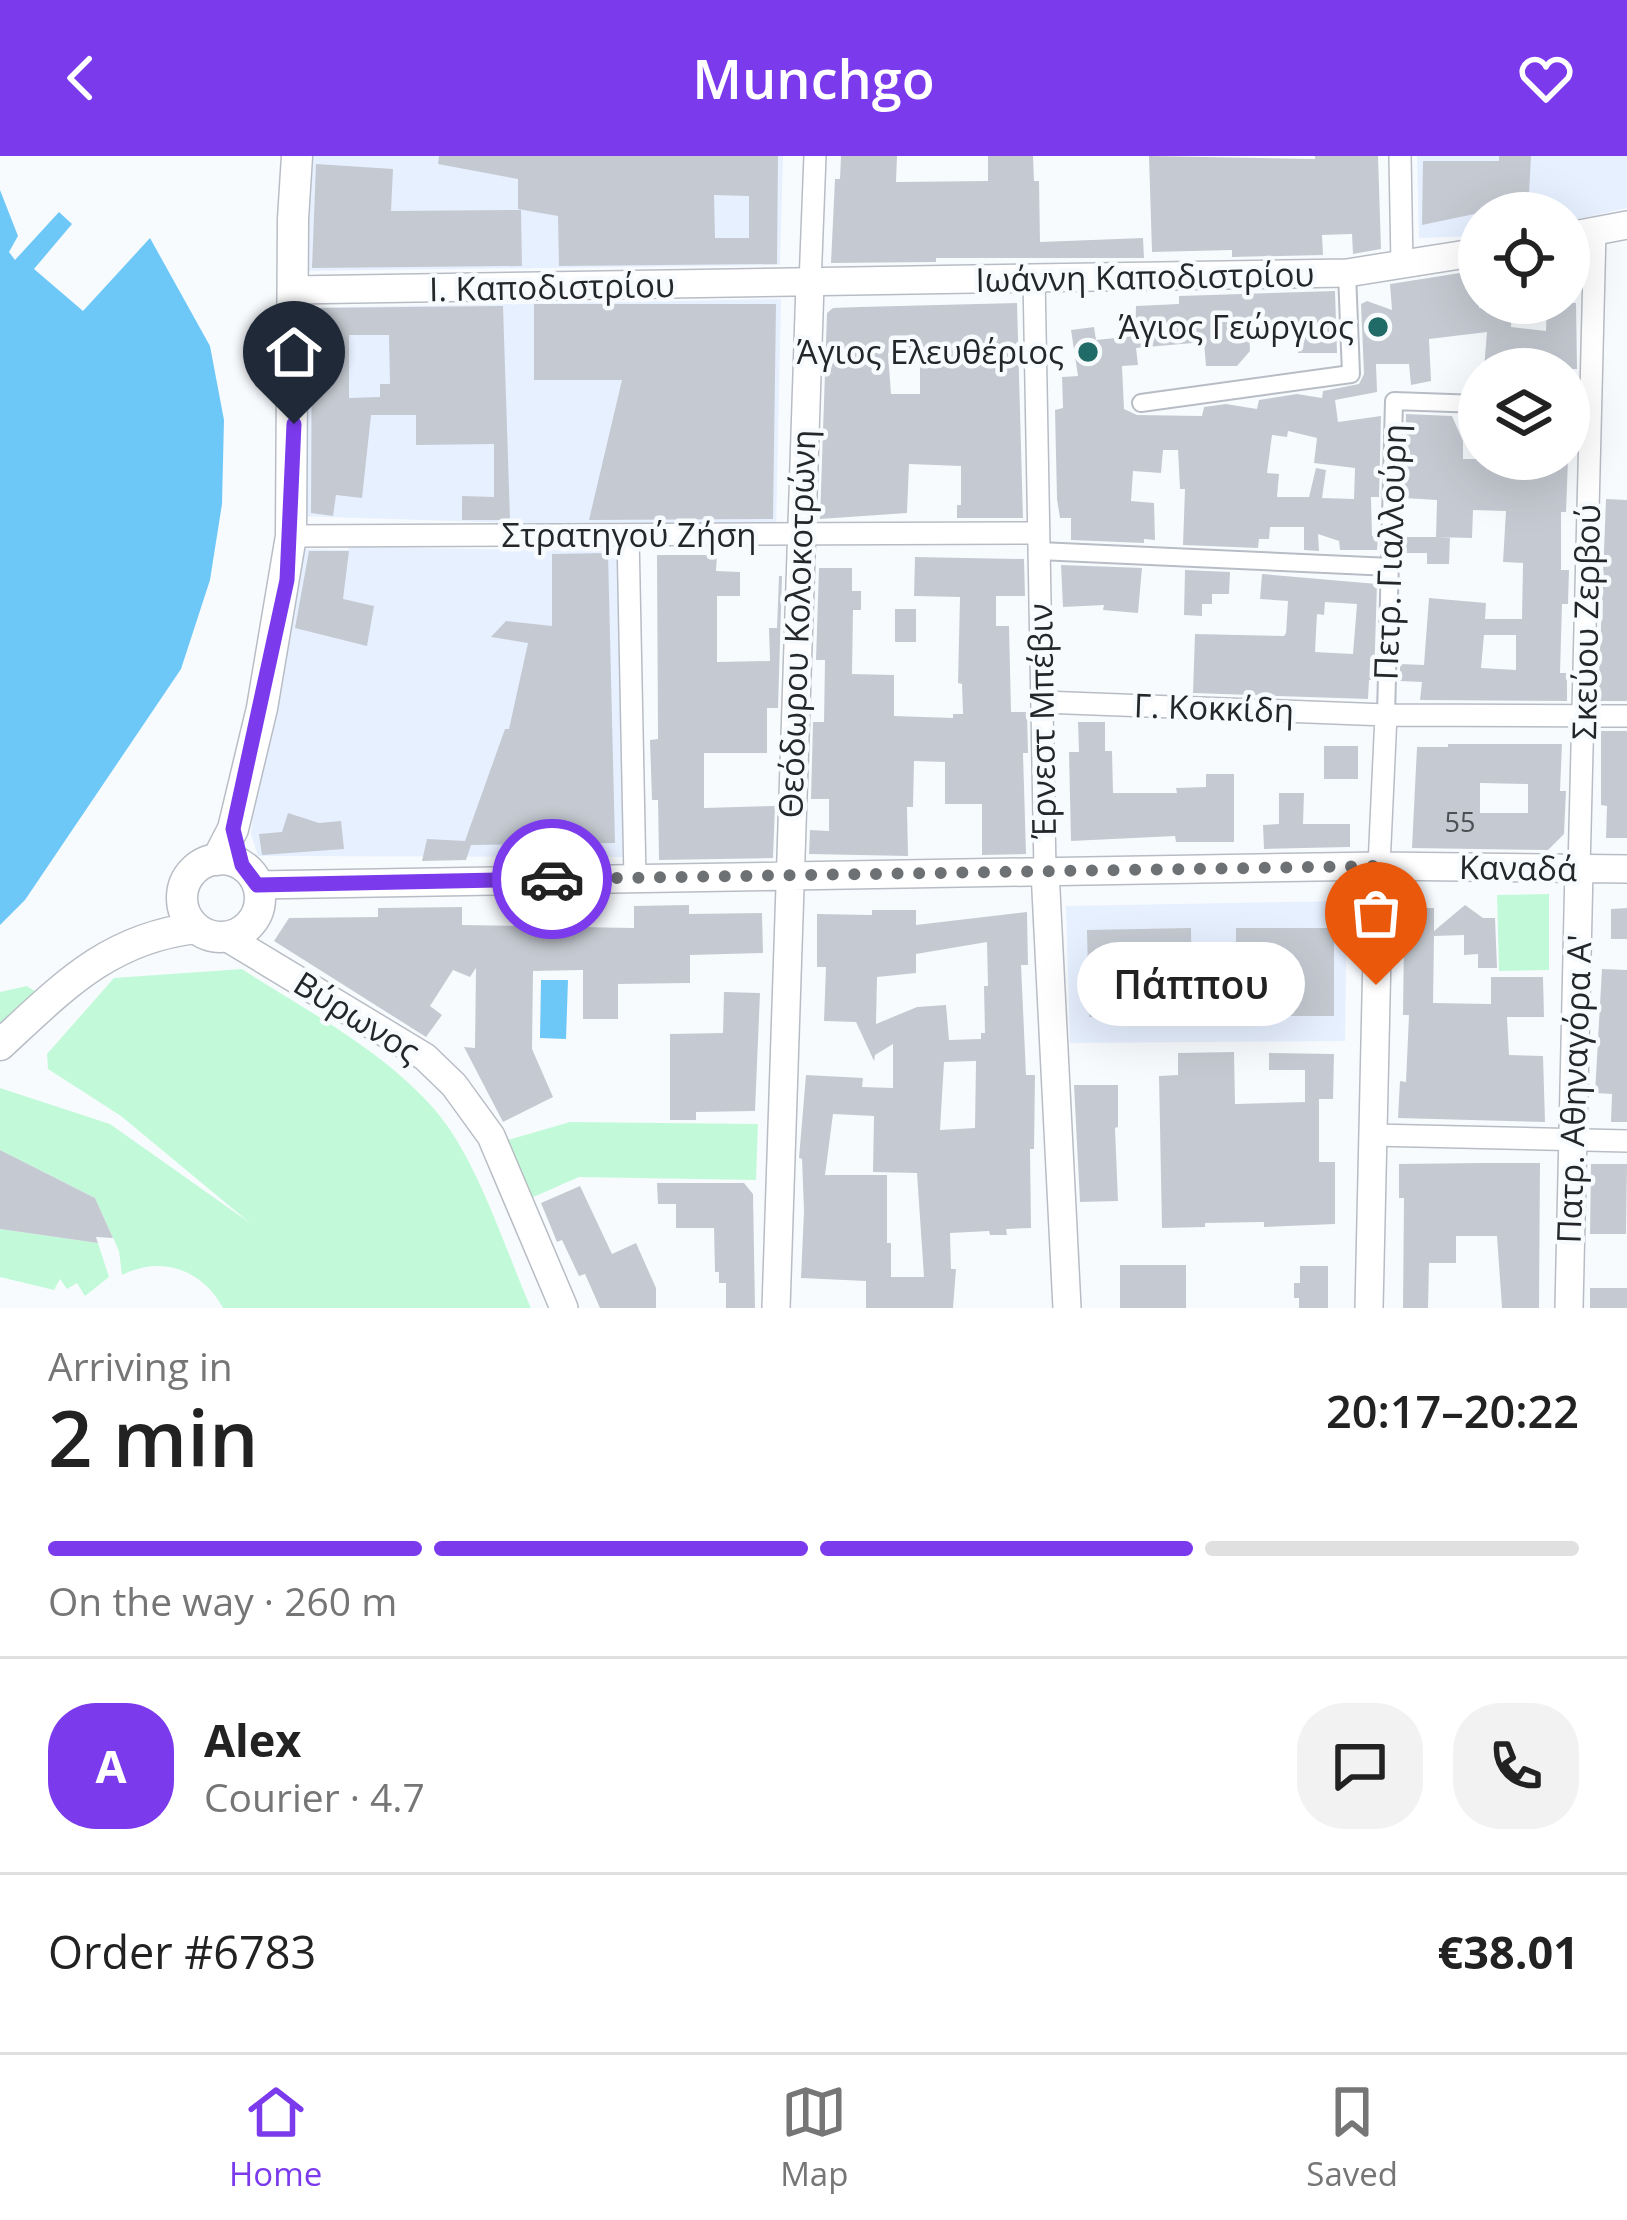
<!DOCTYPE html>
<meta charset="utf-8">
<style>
:root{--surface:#fff;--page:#f2f2f2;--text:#222;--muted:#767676;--line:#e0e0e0;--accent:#7c3aed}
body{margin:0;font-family:"Open Sans",sans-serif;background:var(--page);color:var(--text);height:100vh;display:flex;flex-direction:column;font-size:45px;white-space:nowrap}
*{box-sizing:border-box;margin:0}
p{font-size:39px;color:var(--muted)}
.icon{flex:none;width:66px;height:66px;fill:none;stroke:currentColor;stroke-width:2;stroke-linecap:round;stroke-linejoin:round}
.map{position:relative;height:1152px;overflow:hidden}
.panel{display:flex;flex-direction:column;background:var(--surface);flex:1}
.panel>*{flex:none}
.tools{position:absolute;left:1458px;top:36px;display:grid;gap:24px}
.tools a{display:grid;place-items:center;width:132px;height:132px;border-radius:50%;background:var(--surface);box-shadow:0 12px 48px #0002;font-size:60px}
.pin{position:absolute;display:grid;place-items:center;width:102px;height:102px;color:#fff;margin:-123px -51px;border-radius:50% 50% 50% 0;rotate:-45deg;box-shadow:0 0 12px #0007}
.pin .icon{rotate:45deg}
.courier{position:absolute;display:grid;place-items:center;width:120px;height:120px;margin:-60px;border:9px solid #7c3aed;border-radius:50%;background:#fff;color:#222;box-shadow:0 3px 15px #0007}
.bubble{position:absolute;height:84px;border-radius:42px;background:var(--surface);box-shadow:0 12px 48px #0002;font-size:39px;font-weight:600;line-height:84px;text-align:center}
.summary em{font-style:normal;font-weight:600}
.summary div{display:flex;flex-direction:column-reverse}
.summary{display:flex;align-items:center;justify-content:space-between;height:204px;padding:0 48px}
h1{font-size:78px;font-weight:600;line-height:90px}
.bar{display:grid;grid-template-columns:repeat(4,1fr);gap:18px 12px;align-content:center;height:144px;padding:0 48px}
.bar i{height:15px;border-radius:9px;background:var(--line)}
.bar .selected{background:var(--accent)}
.bar p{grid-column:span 4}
.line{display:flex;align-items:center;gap:30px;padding:0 48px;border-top:3px solid var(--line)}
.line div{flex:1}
.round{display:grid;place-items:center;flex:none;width:126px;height:126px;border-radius:48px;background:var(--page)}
header{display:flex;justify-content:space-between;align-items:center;height:156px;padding:0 48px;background:var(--accent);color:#fff;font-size:54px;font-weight:600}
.menu{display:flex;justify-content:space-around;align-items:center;height:168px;border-top:3px solid var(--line);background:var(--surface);font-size:33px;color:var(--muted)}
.menu a{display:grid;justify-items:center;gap:6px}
.menu .selected{color:var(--accent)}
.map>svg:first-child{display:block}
.built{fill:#e7f0ff}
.green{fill:#c2fad9}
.water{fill:#6ec8f7}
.building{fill:#c5cad2;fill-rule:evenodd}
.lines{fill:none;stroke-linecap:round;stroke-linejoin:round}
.pedestrian-casing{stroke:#b8bdc5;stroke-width:20}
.minor-casing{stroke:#b8bdc5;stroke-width:24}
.tertiary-casing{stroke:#b8bdc5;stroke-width:30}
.secondary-casing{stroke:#b8bdc5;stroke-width:33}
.pedestrian{stroke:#fff;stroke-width:16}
.minor{stroke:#fff;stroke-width:21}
.tertiary{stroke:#fff;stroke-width:27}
.secondary{stroke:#fff;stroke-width:30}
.done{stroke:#6e7174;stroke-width:12;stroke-dasharray:0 21.6}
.route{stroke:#7c3aed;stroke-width:15}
.poi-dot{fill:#206b68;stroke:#f8fbfe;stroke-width:4.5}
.labels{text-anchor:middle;stroke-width:9;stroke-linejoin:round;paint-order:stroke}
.number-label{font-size:27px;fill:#4c4f53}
.street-label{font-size:33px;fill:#242629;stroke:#f8fbfe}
.poi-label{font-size:33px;fill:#242629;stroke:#f8fbfe;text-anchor:end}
</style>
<header><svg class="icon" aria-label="back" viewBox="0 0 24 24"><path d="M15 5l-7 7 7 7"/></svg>Munchgo<svg class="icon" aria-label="heart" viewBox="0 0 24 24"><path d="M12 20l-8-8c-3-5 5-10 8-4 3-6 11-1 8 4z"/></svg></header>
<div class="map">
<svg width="1627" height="1152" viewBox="0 0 1627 1152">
<rect width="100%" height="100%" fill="#f8fbfe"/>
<path class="built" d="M301,0H783L780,109L298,115Z
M1417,0H1627V52L1569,65V57H1479V80L1419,82Z
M781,143L776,375L294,360L295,152Z
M349,391L620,395L623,701L258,700L251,678L253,652L301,393L348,394Z
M1347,745L1345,885L1070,887L1066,750Z"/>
<path class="green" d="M1549,738V814L1499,815L1497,739Z
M242,813C307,855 383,894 435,954C478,1004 504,1091 531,1152H223C202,1113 161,1099 122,1119L119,1095L95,1042L0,994V932L110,968L250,1067L121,960L48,913L47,898L114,822Z
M27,830L36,836L0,878V836Z
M570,966L758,968L756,1024L579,1021L531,1042L508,984Z
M0,1073L98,1087L109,1121L85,1140L77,1127L67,1133L60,1123L54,1134L0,1121Z"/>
<path class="water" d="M0,34L18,80L9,96L15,104L59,56L72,68L34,113L83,155L150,82L210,190L224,264L222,348L210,424L181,513L25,744L0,769Z
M541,824H568L566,883L540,882Z"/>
<path class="building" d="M439,0H778L777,108L559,110L558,60L518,53V23L438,8ZM714,39L749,40V82H715Z
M841,0H897L896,26L988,25V0H1033L1034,25H1039L1040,86L1143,82L1144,102H936V106L831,107L835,23H840Z
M1149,0L1315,3V0H1378L1381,93L1353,98L1352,78L1322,79L1323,99L1232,101V94L1152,96Z
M1499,0H1531L1528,57H1479L1422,69L1423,5H1499Z
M316,8L393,13L391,55L521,54L522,110L312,112Z
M1479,114V152L1512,154L1511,171L1546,175L1547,147H1576L1577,213H1484L1487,176L1429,183L1431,225L1411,229L1409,208H1376L1377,236L1335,244L1338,266L1381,260L1379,341H1371L1372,380H1378L1377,394H1340L1339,385L1318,378L1319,395L1304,394V371H1270L1269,383H1259L1258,392L1183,389L1185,333H1180L1178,294H1163L1161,317L1133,315L1131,345L1154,347L1155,384L1144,383V387L1071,384V362H1060L1057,343L1055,254L1063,252L1062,221L1078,220L1071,174L1094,171L1096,184L1135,180L1136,150L1179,148V140L1335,135L1337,197H1298V168L1249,170L1250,195L1237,210H1206L1204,186L1136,192L1138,209L1122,210L1124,253L1137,259L1202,260L1204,251L1226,248L1257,253L1259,244L1297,238L1322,242L1323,235L1359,228L1364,218L1361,148L1367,145L1392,154L1390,128ZM1288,275L1317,282L1314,307L1355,312L1354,343L1322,342L1326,314L1316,312L1309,341H1277L1279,318L1267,317L1272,279L1287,281Z
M1017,147L1023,362H957V349H961V310L909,308L907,357L820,363L827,157L833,152L859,151ZM888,197H920V238H891Z
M534,148H776L773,363L589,364L622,224H534Z
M503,150L510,364H462V340L494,341V288L416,289V259H371L362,342L336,339L333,360L311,357L312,152ZM349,179H389L390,228H380V241L349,242Z
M1406,258L1452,260L1463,285V303H1568L1566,356H1561V414H1569L1568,448H1562L1560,517H1567V545L1420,544L1422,526L1400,525V508L1424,509L1429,442L1486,447L1485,463H1522L1523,407L1503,406L1506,355L1473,354L1472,382L1436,381L1437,344L1404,342ZM1484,479H1516V514L1481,512Z
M1606,343L1627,344V545H1598Z
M1403,381H1450L1449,408H1427V397H1403Z
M309,395H349L343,443L374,450L367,490L295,472Z
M608,397L615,687L471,689L466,704L422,705L427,683L465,685L505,573H509L528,487L491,481L506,465L552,470V398Z
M657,399H717L716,415L740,416V440H717V506L770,505L769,472H777L779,420H782L778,552H767V597H704V652L775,650L773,702L659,704L658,644H652L650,584L658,583Z
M915,401L1024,403L1025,440H996V470H1009L1011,556H1027L1028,597H1023L1026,698L982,699V648H945V606L914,605L913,651H907L908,700L809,698L810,674L829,675V643H811L813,566H824L825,504H816L819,412H852V435H861V454H853L852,518L894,519V560L953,562V558H963L962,528L958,527L960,441L914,440Z
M1061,409L1142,412L1138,457L1103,454L1104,449L1063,451Z
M1185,414L1230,416L1229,438H1212V448H1202V460L1184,459Z
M1262,418L1377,428L1374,524H1369L1368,543L1193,537L1195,478L1284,480L1286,477L1288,445L1260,443ZM1325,446L1357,448L1353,498L1315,496L1317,458L1324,459Z
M895,453H916V486H895Z
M1078,566H1105V595H1112L1113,637H1177L1176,632L1206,631V618H1234V686H1176L1175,680L1071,685L1069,596H1079Z
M1601,575H1627V682H1606L1607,650L1601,649Z
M1448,588H1562L1560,635H1566L1564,678L1548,694L1412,692L1417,591H1448ZM1480,627L1528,628V657H1480Z
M1324,590H1358V623H1324Z
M1279,637H1304L1303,668H1350V691L1264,693L1263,669L1279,668Z
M288,657L319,667L341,665L344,693L262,699L259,678L282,676Z
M1398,748H1422V752H1434V775L1465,749L1483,762H1495L1497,812H1478V798L1464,799V779L1434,780L1433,847L1491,848V821H1543L1544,861H1507L1509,899L1543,900L1545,966L1398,962L1400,925L1406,926L1409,859H1403L1404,779L1403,766H1398Z
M689,749V758L762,757L763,797L690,799V827L618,828V863H583V814L533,815L532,893L553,941L503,966L464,891L475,892L476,812L470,821L453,814L430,850L442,859L426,881L274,785L289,762L378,761V752L462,751V769L634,772V750Z
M1627,752V783H1611V753Z
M872,754H916V769L1027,756L1028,809H1021L1026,919H1035L1034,993H1030L1031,1072L1006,1073L1007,1079H990L989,1075L950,1077L951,1113H956L953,1152H866V1125L801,1122L804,1055L802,1003L799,1002L806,919L863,922L862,931L893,932V888L875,899L874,905L856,866L824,865L826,811H817V758L872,759ZM987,786L988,830H984L985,877H981V883L949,884L946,849L917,851L876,868L877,821L916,817V798ZM976,905L975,972L940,974L944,906ZM833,958L874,960L873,1016L917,1017L924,1121H891V1087H887V1019H825Z
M1191,772L1192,859L1089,861L1087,774Z
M1236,772H1334V860H1236Z
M1602,813L1627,814V966H1611L1612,938L1595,937Z
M724,836L760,837L755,955L696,956V964H670V878L723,877Z
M1234,896L1235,948L1305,946V914H1269V897L1334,898L1333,943H1319V1006H1335V1068L1264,1071V1066L1205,1067V1071L1162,1072L1159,920L1178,919V897Z
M1074,929H1118V971L1115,972L1118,1045L1080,1046Z
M0,994L95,1042L113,1082L96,1081L98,1087L0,1073Z
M1481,1007H1540L1539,1152H1502L1497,1080H1456V1107H1429L1428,1152H1403L1404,1042H1399V1008Z
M1591,1008H1627L1626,1078H1590Z
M657,1027H744L753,1038L755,1152H726V1127H719V1116H715L714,1072H676V1048H658Z
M580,1030L612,1098L636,1087L656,1132V1152H600L585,1118L579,1120L562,1084L557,1086L541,1047Z
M1120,1109H1186V1152H1120Z
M1300,1110H1328V1152H1299V1142H1294V1127H1300Z
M1590,1132H1627V1152H1590Z"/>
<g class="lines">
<g class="pedestrian-casing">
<path id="pedestrian" d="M1141,247L1351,218L1347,117
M1569,251L1591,252
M1039,395L1391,411
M1386,559L1394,245L1479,248"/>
</g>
<g class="minor-casing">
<path id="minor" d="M1400,0L1402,109
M1034,121L1045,715
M810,128L815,0
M628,379L635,722
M291,380L1038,377
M1042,546L1386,559L1627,560
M1379,710L1386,559
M1579,713L1595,75
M1373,979L1627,985"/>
</g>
<g class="tertiary-casing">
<path id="tertiary" d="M1569,80L1627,69
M293,134L1347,117L1479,96
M1045,715L1067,1152
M257,729L1379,710L1627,713
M226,781L425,901L454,929L491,980L564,1152
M776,1152L810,128
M1369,1152L1379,710
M1569,1152L1579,713"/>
</g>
<g class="secondary-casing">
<path id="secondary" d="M182 742a39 39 0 1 1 78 0a39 39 0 1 1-78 0Z
M217,704L233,673L262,552L291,380L293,63L297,0
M0,889C62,832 107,783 195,772"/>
</g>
<use href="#pedestrian" class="pedestrian"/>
<use href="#minor" class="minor"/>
<use href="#tertiary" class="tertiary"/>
<use href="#secondary" class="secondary"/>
</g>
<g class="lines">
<path class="done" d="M552,723L1379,710L1376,829"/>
<path class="route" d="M294,268L287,424L233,673L242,709L257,729L552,723"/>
</g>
<g class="poi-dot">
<circle cx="1378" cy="171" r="12"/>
<circle cx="1088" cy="196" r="12"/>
</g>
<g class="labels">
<g class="number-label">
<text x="1460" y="676">55</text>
</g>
<g class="street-label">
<text transform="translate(1145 121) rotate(-1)" y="12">Ιωάννη Καποδιστρίου</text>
<text transform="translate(552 131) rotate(-1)" y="12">Ι. Καποδιστρίου</text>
<text x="629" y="391">Στρατηγού Ζήση</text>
<text transform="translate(1390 396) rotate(-88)" y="12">Πετρ. Γιαλλούρη</text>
<text transform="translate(1586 466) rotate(-89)" y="12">Σκεύου Ζερβού</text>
<text transform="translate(797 468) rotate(-88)" y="12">Θεόδωρου Κολοκοτρώνη</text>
<text transform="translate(1214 552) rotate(2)" y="12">Γ. Κοκκίδη</text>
<text transform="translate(1042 565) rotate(-91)" y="12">Έρνεστ Μπέβιν</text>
<text transform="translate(1518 712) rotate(1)" y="12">Καναδά</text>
<text transform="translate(357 861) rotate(32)" y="12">Βύρωνος</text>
<text transform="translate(1574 933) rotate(-88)" y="12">Πατρ. Αθηναγόρα Α'</text>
</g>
<g class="poi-label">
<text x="1354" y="183">Άγιος Γεώργιος</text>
<text x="1064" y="208">Άγιος Ελευθέριος</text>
</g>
</g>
</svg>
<div class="tools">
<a><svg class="icon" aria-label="locate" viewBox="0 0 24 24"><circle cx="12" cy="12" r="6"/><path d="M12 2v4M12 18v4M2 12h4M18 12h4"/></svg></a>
<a><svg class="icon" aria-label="layers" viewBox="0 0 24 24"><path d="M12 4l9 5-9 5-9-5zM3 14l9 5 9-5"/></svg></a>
</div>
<div class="pin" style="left:1376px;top:829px;background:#ea580c"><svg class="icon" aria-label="bag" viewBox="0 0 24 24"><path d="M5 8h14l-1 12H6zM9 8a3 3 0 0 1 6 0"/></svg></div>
<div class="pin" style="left:294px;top:268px;background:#1f2937"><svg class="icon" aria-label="home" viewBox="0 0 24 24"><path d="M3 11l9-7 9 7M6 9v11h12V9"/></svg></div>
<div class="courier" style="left:552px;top:723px"><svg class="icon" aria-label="car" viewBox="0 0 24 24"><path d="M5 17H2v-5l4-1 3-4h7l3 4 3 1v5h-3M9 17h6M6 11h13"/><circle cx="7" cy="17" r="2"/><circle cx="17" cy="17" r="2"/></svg></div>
<div class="bubble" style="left:1077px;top:786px;width:228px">Πάππου</div>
</div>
<section class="panel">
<div class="summary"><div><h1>2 min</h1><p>Arriving in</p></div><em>20:17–20:22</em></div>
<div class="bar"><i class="selected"></i><i class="selected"></i><i class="selected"></i><i></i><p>On the way · 260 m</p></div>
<div class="line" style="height:216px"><b class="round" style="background:var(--accent);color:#fff">A</b><div><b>Alex</b><p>Courier · 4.7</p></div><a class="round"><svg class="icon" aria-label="chat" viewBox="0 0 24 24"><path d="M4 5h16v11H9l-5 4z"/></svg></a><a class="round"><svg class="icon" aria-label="phone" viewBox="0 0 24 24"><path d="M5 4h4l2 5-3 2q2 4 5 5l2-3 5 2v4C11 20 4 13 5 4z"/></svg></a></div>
<div class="line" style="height:156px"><div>Order #6783</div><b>€38.01</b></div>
</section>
<nav class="menu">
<a class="selected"><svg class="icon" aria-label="home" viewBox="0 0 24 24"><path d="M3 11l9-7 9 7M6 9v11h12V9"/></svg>Home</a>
<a><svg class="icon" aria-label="map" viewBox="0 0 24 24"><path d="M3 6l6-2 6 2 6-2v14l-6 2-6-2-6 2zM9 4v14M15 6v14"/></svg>Map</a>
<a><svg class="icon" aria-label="saved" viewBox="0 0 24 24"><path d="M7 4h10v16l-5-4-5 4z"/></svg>Saved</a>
</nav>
